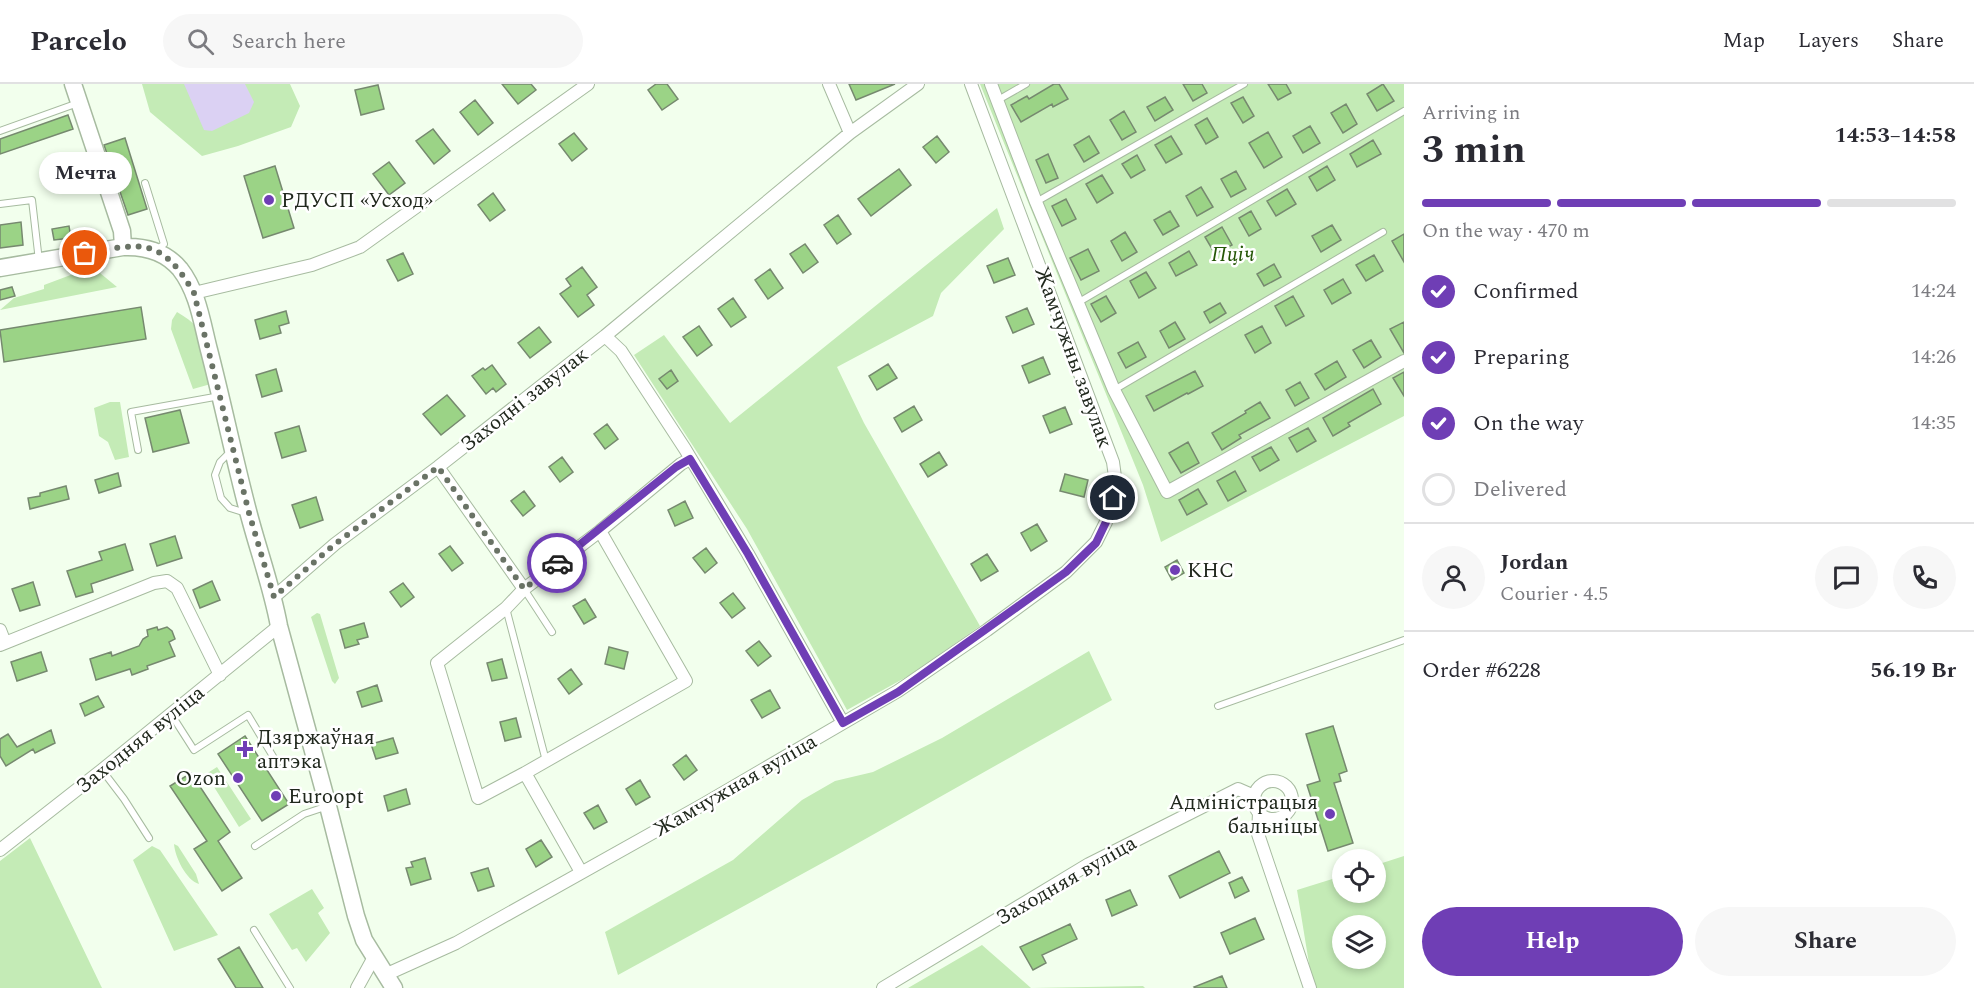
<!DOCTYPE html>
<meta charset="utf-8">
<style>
:root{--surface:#fff;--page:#f7f7f7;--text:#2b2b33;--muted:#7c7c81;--line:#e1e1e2;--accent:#6f3eb5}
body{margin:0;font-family:Spectral,serif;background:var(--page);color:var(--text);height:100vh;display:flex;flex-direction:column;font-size:22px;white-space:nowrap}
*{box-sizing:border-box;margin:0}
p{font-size:20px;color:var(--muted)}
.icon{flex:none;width:33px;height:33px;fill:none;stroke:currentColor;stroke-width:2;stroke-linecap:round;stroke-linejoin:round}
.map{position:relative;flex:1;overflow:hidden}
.drawer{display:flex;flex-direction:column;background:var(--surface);width:570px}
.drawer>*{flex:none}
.buttons{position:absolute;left:1332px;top:765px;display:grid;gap:12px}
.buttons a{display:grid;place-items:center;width:54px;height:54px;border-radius:50%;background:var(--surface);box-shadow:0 3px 9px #0003;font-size:30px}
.pin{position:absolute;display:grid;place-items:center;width:51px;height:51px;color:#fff;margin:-26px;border:3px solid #fff;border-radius:50%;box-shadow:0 2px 6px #0007}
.courier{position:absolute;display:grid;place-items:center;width:60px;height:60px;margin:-30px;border:4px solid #6f3eb5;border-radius:50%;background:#fff;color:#222;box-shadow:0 2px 8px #0007}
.bubble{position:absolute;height:42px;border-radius:21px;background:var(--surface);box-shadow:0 3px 9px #0003;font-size:20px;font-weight:700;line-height:42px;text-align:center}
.headline em{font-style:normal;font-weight:700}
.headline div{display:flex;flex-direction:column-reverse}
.headline{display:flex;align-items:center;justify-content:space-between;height:102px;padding:0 18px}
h1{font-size:39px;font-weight:700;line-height:45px}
.bar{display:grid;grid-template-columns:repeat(4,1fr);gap:9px 6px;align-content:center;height:72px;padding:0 18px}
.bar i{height:8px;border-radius:4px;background:var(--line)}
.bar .active{background:var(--accent)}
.bar p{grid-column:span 4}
.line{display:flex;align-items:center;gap:15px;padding:0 18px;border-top:2px solid var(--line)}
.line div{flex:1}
.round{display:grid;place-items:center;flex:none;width:63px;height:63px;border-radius:32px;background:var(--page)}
ol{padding:0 18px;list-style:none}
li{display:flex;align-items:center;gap:18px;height:66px}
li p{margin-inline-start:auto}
li .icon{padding:6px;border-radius:50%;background:var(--accent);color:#fff;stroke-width:4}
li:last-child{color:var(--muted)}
li i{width:33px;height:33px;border:3px solid var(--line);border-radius:50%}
.primary-button{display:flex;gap:12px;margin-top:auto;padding:12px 18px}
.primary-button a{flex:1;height:69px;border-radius:36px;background:var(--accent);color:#fff;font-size:24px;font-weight:700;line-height:69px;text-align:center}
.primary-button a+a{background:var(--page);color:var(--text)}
header{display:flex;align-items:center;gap:36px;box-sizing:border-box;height:84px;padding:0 30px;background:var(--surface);border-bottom:2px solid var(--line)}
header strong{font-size:28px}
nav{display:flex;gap:33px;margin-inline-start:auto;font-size:21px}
.search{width:420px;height:54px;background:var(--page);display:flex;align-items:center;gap:15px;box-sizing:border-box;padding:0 21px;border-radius:33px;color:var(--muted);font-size:22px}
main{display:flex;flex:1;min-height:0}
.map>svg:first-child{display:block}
.green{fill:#c4ebb6;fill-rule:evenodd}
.water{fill:#dbd1f3}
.building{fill:#9bd386;stroke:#76896f;stroke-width:1.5}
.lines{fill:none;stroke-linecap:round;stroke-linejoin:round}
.service-casing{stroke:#a7bba0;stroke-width:8}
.minor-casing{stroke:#a7bba0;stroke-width:14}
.tertiary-casing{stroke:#a7bba0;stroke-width:19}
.service{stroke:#fff;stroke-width:6}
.minor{stroke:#fff;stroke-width:12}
.tertiary{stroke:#fff;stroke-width:16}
.done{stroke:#6a7366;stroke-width:6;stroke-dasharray:0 10.8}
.route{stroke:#6f3eb5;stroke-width:8}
.poi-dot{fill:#6f3eb5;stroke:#fff;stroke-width:2}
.labels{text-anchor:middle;stroke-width:5;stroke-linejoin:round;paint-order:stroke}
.poi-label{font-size:21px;fill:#20281d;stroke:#fff;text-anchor:start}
.park-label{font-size:21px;font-style:italic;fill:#245606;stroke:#fff}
.street-label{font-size:21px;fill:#20281d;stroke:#fff}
</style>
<header>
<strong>Parcelo</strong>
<div class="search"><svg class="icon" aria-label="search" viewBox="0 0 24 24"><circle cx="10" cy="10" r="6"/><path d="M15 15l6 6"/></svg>Search here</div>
<nav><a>Map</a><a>Layers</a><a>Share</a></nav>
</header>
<main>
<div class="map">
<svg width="1404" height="904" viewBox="0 0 1404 904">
<rect width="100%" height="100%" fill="#f2ffed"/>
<path class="green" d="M142,0H290L300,22L291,43L238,62L202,72L150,28Z
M980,0H1404V332L1161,458L1143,401Z
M997,124L1004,145L941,209L933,232L837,283L864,339L980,542L910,591L847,626L747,445L634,271L664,251L730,339Z
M76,189H100L117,203L0,226L14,214L44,205V201Z
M177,228C211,248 209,264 218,298L193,305L171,245L172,236Z
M110,318H120L129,373L115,376L108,358L99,352L94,324Z
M317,529L320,530L339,594L335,600L332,597L311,533Z
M1089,567L1112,616L844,767L618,891L605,848L733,776L802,716L835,697L873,688L942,654Z
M217,683L251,735L239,743L206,690Z
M30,754L101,902L102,904H0V777Z
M174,760L178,762L196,790L199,800C186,796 175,773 174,760Z
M152,762L160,766L218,851L174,867L133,776Z
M1404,772V904H1313L1297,806L1342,792V808H1376V781ZM1342,842H1376V874H1342Z
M312,805L324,824L318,829L330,849L306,878L297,864L292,866L269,830Z
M982,861L1031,904L1143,902L1145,904H908Z"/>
<path class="water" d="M184,0H245L254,18L249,29L212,47L204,46Z"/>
<path class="building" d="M502,0H531L536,6L518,20Z
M656,0H667L678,15L662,26L648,6Z
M849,0H895L856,16Z
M1054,0H1059L1068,15L1053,23L1052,20L1021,38L1011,21L1027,12L1029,15Z
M1183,0H1202L1207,9L1193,17Z
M1268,0H1286L1291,9L1278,16Z
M1383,0L1394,17L1377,27L1367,10Z
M378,1L384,25L361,31L355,6Z
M1165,13L1173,26L1155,37L1147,23Z
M1243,13L1254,32L1243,39L1231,19Z
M475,16L493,39L478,51L460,28Z
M1346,20L1357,40L1343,49L1331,29Z
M1124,27L1136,48L1122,56L1110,36Z
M68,31L73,45L0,70V55Z
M1207,34L1218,53L1206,60L1195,41Z
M1310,42L1320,59L1303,69L1293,52Z
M433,45L450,67L434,80L416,57Z
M1268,48L1282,73L1264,84L1249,59Z
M574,49L587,65L572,77L559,60Z
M937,52L949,68L936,79L923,63Z
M1089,52L1099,69L1084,78L1074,61Z
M1171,52L1182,70L1166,79L1155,61Z
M125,54L147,125L128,131L104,61Z
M1373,56L1381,70L1357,83L1350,70Z
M1048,70L1058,94L1046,99L1036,76Z
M1137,71L1145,86L1131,94L1122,80Z
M79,75L83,88L79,89L82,100L62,106L58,93L72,89L69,78Z
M389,78L405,99L389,111L373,90Z
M275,82L294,144L263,154L244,92Z
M1327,82L1335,96L1317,107L1309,93Z
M899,85L911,101L871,132L858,115Z
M1236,87L1246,105L1231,113L1221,95Z
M1102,91L1113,109L1097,119L1086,100Z
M1201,103L1213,123L1197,132L1186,112Z
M1287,105L1296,120L1276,132L1267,117Z
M493,109L505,126L490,137L478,121Z
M1066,115L1076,135L1062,142L1052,122Z
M1170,127L1179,142L1163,151L1154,136Z
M1251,127L1261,145L1249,152L1239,134Z
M838,131L851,150L837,160L824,141Z
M21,138L23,161L0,164V141Z
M1332,141L1341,156L1321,168L1312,152Z
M69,142L71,154L54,156L52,145Z
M1222,143L1232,161L1215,170L1205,153Z
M1125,148L1137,168L1122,177L1111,157Z
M1404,150V178L1392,157Z
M805,160L818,178L803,189L790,170Z
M1088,165L1099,187L1081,196L1070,174Z
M1189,167L1197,181L1176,192L1169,179Z
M403,169L413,190L398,197L387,176Z
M1374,171L1383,187L1366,197L1356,181Z
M1008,174L1015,191L994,199L987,182Z
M1274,180L1281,193L1264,202L1257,190Z
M582,183L597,203L587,211L594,221L578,233L560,210L571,202L566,195Z
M770,185L783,204L768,215L755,196Z
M1146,188L1156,204L1139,214L1130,197Z
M1343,195L1351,209L1332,220L1324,206Z
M12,203L15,212L0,216V206Z
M1106,212L1116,229L1101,238L1091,220Z
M1293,212L1304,232L1286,242L1275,222Z
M733,214L746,233L731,243L718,225Z
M1220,219L1226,229L1210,239L1204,228Z
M141,223L146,255L4,278L0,246Z
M1027,224L1034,240L1013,249L1006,233Z
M286,227L289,239L279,242L281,249L260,255L255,236Z
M1175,238L1185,255L1169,264L1160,247Z
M1404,238V269L1390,245Z
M699,242L712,261L697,272L683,253Z
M1262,242L1271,259L1255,269L1245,251Z
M539,243L551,258L530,274L518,259Z
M1371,256L1381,273L1364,284L1353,266Z
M1138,258L1146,273L1126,284L1118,269Z
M1043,273L1050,290L1029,299L1022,282Z
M1337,277L1346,293L1325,306L1315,290Z
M888,280L897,294L877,306L869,292Z
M492,281L506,300L496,308L493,304L486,310L472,292L483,284L485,286Z
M276,285L282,307L262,313L256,291Z
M671,286L678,297L667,305L659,295Z
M1195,287L1203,302L1188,310L1187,309L1154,327L1146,312Z
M1404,288V312L1393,294Z
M1300,298L1309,314L1295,322L1286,306Z
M1373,305L1381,320L1348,339L1350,342L1333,352L1323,334Z
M447,311L465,332L441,351L423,330Z
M1260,318L1270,334L1239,351L1241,354L1222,366L1212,349L1246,329L1245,327Z
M914,322L922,336L902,348L894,334Z
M1065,323L1072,340L1050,349L1043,332Z
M180,326L189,359L153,368L145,334Z
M607,340L618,355L605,365L594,350Z
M299,342L306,367L282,374L275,349Z
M1308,344L1316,357L1297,368L1289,354Z
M1188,358L1199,379L1181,389L1169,369Z
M1271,363L1279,376L1260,387L1252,373Z
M939,368L947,381L928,393L920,380Z
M562,373L573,388L560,398L549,383Z
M1235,387L1246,407L1228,417L1217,397Z
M118,389L121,402L99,409L95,396Z
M1065,390L1088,396L1084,413L1060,407Z
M66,402L69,415L30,425L28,414L40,412V409Z
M1198,405L1207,420L1187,431L1179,416Z
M524,407L535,422L523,432L511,417Z
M316,413L323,436L300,444L292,421Z
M685,417L693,434L675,442L668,426Z
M1037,440L1047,457L1031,467L1021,449Z
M175,452L182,474L157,482L150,460Z
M125,460L133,486L91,500L93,508L76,513L67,487L102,476L99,468Z
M450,462L463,479L452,487L439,470Z
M706,464L717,479L705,489L693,474Z
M987,470L998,487L981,497L971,480Z
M1177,476L1184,489L1172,496L1165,483Z
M212,497L220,516L200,524L193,506Z
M33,498L40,521L20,527L12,505Z
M403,499L414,513L401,523L390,508Z
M733,509L745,524L732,534L720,519Z
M585,515L596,533L584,540L573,522Z
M364,539L368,553L357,556L359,560L345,564L340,546Z
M157,543L158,546L167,543L172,547L175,555L169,558L175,572L147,582L148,585L132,591L130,585L96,596L90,575L111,568L112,572L139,562L143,555L148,552L147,546Z
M759,557L771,572L758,582L746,567Z
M609,563L628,568L624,585L605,580Z
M41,568L47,587L17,597L11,578Z
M502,575L507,594L492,597L487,579Z
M571,585L582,600L569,610L558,595Z
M377,601L382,617L362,623L357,608Z
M770,606L780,624L762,634L751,616Z
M98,612L104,623L85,632L80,620Z
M516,634L521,653L505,657L500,638Z
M1333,642L1347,687L1339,690L1341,697L1334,699L1353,759L1328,767L1307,701L1320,697L1306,650Z
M51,646L55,659L35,669L33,665L6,682L0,672V655L8,650L17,663Z
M245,652L289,720L262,737L218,670Z
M393,654L398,669L376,675L371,660Z
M686,671L697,686L684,696L673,681Z
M191,689L230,748L218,757L242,794L222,807L194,765L207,757L170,702Z
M640,696L650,713L636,721L626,705Z
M406,705L410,720L388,727L384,712Z
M598,721L607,738L594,745L584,729Z
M541,756L552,773L536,783L526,765Z
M1219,767L1230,789L1180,814L1169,792Z
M425,774L431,795L411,801L406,784L413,783L411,778Z
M488,784L494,802L478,807L471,789Z
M1242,793L1249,807L1235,814L1229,799Z
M1130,806L1137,821L1112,832L1106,816Z
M1255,834L1264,855L1230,870L1221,849Z
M1070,840L1077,855L1042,871L1046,879L1033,886L1020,863Z
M239,863L263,904H236L218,875Z
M1222,892L1227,904H1195L1194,903Z"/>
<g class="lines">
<g class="service-casing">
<path id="service" d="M998,16L1026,0
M0,47L78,19
M145,99L164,160L158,165
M1036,118L1244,0
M0,120L32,116L39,177
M1079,218L1404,27
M1114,306L1383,148
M138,366L131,328L220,312
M230,368L220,378L215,391L221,414L230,424L246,429
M524,505L552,548
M506,524L546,677
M1218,622L1404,556
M171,630L194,666L248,631L277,679
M102,686L124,715L149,754
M255,762L304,730L328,722
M254,846L290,904"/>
</g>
<g class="minor-casing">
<path id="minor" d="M829,0L850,49
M991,0L1036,118L1114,306L1167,408L1404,277
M194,209L312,181L360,163L588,0
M605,252L621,267L685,365L748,470L843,639
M438,383L524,505
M274,513L335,460L438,383L605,252L850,49L918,0
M0,546L5,559
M0,561L154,499L167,497L177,504L220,591
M525,689L686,597L600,447
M1254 716a19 19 0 1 1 38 0a19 19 0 1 1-38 0Z
M1259,729L1258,750L1310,904
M0,766L102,686L279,542
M581,788L525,689L478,714L437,579L506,524L524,505L600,447L681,380L690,375
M385,891L456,859L704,720L898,607L987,546L1066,488L1096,458L1106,438L1113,414L1115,393L1113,378L971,0
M357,904L373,875
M883,904L1089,780L1238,705L1254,712"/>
</g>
<g class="tertiary-casing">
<path id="tertiary" d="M73,0L122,147L123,163
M0,184L123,163C145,162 165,167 180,185C198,208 202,239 209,266C223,320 234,374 248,427C258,466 272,503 279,542L328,722L356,832L364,856L394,904"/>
</g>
<use href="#service" class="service"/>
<use href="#minor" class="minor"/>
<use href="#tertiary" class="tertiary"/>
</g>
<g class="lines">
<path class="done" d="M85,169C143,159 161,153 194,209L249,429L274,513L335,460L438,383L524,505L557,479"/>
<path class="route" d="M557,479L676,383L690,375L748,470L843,639L898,608L1066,488L1096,459L1106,438L1113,414"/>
</g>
<g class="poi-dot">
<circle cx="269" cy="116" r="6"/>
<circle cx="1175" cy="486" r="6"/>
<path d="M242 656h6v6h6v6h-6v6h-6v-6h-6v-6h6z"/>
<circle cx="238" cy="694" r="6"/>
<circle cx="276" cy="712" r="6"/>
<circle cx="1330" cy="730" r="6"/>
</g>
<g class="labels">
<g class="poi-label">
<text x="281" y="123">РДУСП «Усход»</text>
<text x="1187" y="493">КНС</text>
<text x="257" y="660">Дзяржаўная<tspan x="257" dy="24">аптэка</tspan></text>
<text x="226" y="701" text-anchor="end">Ozon</text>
<text x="288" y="719">Euroopt</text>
<text x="1318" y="725" text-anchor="end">Адміністрацыя<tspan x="1318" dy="24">бальніцы</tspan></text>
</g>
<g class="park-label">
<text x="1233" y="177">Пціч</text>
</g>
<g class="street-label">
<text transform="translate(1074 273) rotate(70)" y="7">Жамчужны завулак</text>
<text transform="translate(524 315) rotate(-38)" y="7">Заходні завулак</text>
<text transform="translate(140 655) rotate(-39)" y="7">Заходняя вуліца</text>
<text transform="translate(735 701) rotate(-30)" y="7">Жамчужная вуліца</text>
<text transform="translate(1066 796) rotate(-30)" y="7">Заходняя вуліца</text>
</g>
</g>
</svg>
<div class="buttons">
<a><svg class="icon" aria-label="locate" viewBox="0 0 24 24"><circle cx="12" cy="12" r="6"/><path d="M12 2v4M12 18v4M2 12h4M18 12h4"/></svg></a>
<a><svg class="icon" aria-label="layers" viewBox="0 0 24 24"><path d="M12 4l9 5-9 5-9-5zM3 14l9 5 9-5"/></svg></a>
</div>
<div class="pin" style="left:85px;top:169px;background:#ea580c"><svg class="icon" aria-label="bag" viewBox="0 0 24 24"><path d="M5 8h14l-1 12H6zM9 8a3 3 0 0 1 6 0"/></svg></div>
<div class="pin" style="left:1113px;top:414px;background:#1f2937"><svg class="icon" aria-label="home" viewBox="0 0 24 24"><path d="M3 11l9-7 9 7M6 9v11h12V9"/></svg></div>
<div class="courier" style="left:557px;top:479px"><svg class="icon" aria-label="car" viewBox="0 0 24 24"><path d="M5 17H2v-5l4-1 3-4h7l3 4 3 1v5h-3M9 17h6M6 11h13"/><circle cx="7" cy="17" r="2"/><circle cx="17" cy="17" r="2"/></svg></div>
<div class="bubble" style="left:39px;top:68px;width:93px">Мечта</div>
</div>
<section class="drawer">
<div class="headline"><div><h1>3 min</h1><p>Arriving in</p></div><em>14:53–14:58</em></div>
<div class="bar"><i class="active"></i><i class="active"></i><i class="active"></i><i></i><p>On the way · 470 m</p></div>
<ol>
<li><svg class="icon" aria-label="check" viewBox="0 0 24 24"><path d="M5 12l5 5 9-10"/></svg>Confirmed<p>14:24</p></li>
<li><svg class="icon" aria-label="check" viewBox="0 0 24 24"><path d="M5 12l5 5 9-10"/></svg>Preparing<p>14:26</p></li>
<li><svg class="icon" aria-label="check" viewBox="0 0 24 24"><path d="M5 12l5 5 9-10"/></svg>On the way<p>14:35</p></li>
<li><i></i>Delivered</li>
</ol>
<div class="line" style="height:108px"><a class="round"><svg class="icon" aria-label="person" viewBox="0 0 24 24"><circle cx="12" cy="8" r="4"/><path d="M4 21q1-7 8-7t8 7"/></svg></a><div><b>Jordan</b><p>Courier · 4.5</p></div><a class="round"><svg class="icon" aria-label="chat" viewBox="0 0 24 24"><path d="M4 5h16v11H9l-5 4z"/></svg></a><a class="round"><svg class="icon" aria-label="phone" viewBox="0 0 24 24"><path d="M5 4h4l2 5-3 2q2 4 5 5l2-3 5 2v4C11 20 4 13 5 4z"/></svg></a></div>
<div class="line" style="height:78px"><div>Order #6228</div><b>56.19 Br</b></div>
<div class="primary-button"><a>Help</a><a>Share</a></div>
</section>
</main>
